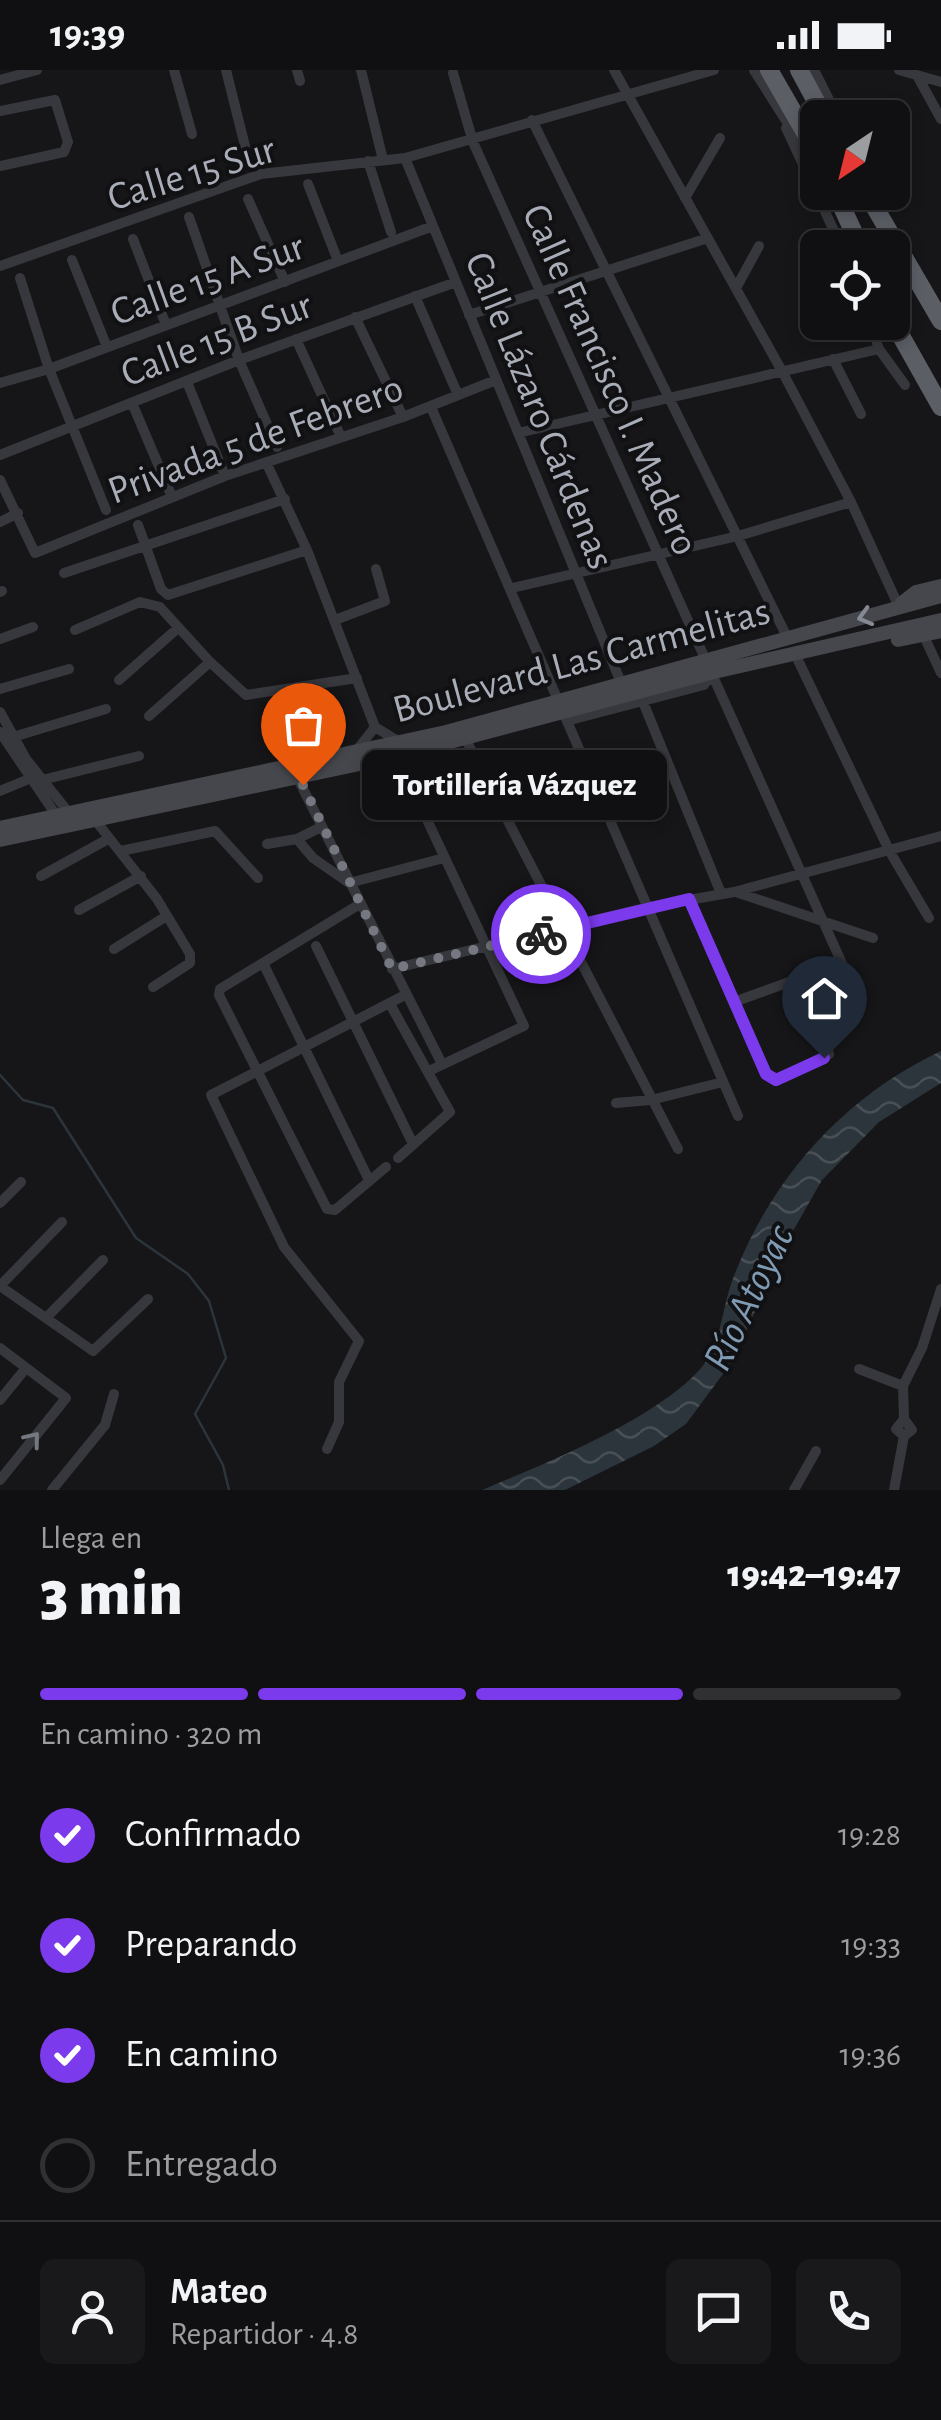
<!DOCTYPE html>
<html lang="es">
<meta charset="utf-8">
<style>
:root{--surface:#101012;--page:#19191b;--text:#f1f3f6;--muted:#9c9d9f;--line:#303032;--accent:#7c3aed}
body{margin:0;font-family:"Alegreya Sans",sans-serif;background:var(--page);color:var(--text);height:100vh;display:flex;flex-direction:column;font-size:38px;white-space:nowrap}
*{box-sizing:border-box;margin:0}
p{font-size:32px;color:var(--muted)}
.icon{flex:none;width:55px;height:55px;fill:none;stroke:currentColor;stroke-width:2;stroke-linecap:round;stroke-linejoin:round}
.map{position:relative;height:1420px;overflow:hidden}
.side{display:flex;flex-direction:column;background:var(--surface);flex:1}
.side>*{flex:none}
.needle{width:65px;rotate:215deg}
.fabs{position:absolute;left:800px;top:30px;display:grid;gap:20px}
.fabs a{display:grid;place-items:center;width:110px;height:110px;border-radius:15px;background:var(--surface);box-shadow:0 5px 15px #0003,0 0 0 2px var(--line);font-size:50px}
.pin{position:absolute;display:grid;place-items:center;width:85px;height:85px;color:#fff;margin:-102px -42px;border-radius:50% 50% 50% 0;rotate:-45deg;box-shadow:0 0 10px #0007}
.pin .icon{rotate:45deg}
.courier{position:absolute;display:grid;place-items:center;width:100px;height:100px;margin:-50px;border:8px solid #7c3aed;border-radius:50%;background:#fff;color:#222;box-shadow:0 2px 12px #0007}
.bubble{position:absolute;height:70px;border-radius:15px;background:var(--surface);box-shadow:0 5px 15px #0003,0 0 0 2px var(--line);font-size:32px;font-weight:800;line-height:70px;text-align:center}
.summary em{font-style:normal;font-weight:800}
.summary div{display:flex;flex-direction:column-reverse}
.summary{display:flex;align-items:center;justify-content:space-between;height:170px;padding:0 40px}
h1{font-size:65px;font-weight:800;line-height:75px}
.bar{display:grid;grid-template-columns:repeat(4,1fr);gap:15px 10px;align-content:center;height:120px;padding:0 40px}
.bar i{height:12px;border-radius:8px;background:var(--line)}
.bar .on{background:var(--accent)}
.bar p{grid-column:span 4}
.line{display:flex;align-items:center;gap:25px;padding:0 40px;border-top:2px solid var(--line)}
.line div{flex:1}
.round{display:grid;place-items:center;flex:none;width:105px;height:105px;border-radius:15px;background:var(--page)}
ol{padding:0 40px;list-style:none}
li{display:flex;align-items:center;gap:30px;height:110px}
li p{margin-inline-start:auto}
li .icon{padding:10px;border-radius:50%;background:var(--accent);color:#fff;stroke-width:4}
li:last-child{color:var(--muted)}
li i{width:55px;height:55px;border:5px solid var(--line);border-radius:50%}
.status{display:flex;justify-content:space-between;align-items:center;height:70px;padding:0 50px;background:var(--surface);direction:ltr}
.status svg{height:28px;fill:currentColor}
.map>svg:first-child{display:block}
.water{fill:url(#water-waves)}
.lines{fill:none;stroke-linecap:round;stroke-linejoin:round}
.stream{stroke:#2c353c;stroke-width:2.5}
.minor{stroke:#37383d;stroke-width:10}
.tertiary{stroke:#37383d;stroke-width:12}
.secondary{stroke:#45474d;stroke-width:14}
.trunk{stroke:#5b5e65;stroke-width:18}
.oneway{stroke:#858993}
.oneway2{stroke:#757881}
.done{stroke:#757880;stroke-width:10;stroke-dasharray:0 18}
.route{stroke:#7c3aed;stroke-width:12}
.labels{text-anchor:middle;stroke-width:8;stroke-linejoin:round;paint-order:stroke}
.street-label{font-size:40px;fill:#a8adb8;stroke:#111113}
.water-label{font-size:42px;font-style:italic;fill:#7f9bb3;stroke:#111113}
</style>
<div class="status"><b>19:39</b><svg viewBox="0 0 49 12"><path d="M0 12V9h3v3zM5 12V6h3v6zM10 12V3h3v9zM15 12V0h3v12zM26 1h20v11H26zM47 4h2v5h-2z"/></svg></div>
<div class="map">
<svg width="941" height="1420" viewBox="0 0 941 1420">
<defs>
<pattern id="water-waves" width="16" height="10" patternUnits="userSpaceOnUse" patternTransform="scale(2.5)"><rect width="16" height="10" fill="#2c353c"/><path d="M0 5q4-4 8 0t8 0" fill="none" stroke="#485056"/></pattern>
</defs>
<rect width="100%" height="100%" fill="#161618"/>
<path class="water" d="M941,981V1013L879,1052L822,1110L781,1182L734,1289L686,1354L654,1376L565,1420H482C544,1394 657,1349 701,1298C722,1273 722,1235 734,1206C772,1107 845,1026 941,981Z"/>
<g class="lines">
<path class="stream" d="M0,1005L23,1030L53,1038L136,1168L188,1204L209,1231L226,1288L195,1344L223,1395L229,1420"/>
<path class="minor" d="M174,0L192,64
M226,0L245,76
M297,0L300,11
M361,0L383,90
M614,0L783,303L851,432L899,537
M899,0L941,12
M453,3L473,72L849,909
M919,9L941,49
M0,10L37,0
M0,41L55,30L68,72L64,82L0,96
M532,50L788,569
M786,58L842,178
M405,88L622,615
M368,91L391,162
M308,114L338,191
M685,128L720,68
M248,129L285,212
M189,147L239,290L277,377
M133,169L166,255
M72,190L107,277
M0,196L261,104L405,88L714,0
M20,208L49,299L106,440
M736,218L759,176
M415,226L458,325
M469,245L708,168
M355,247L403,347
M870,252L879,279L905,315
M296,269L341,367
M833,289L861,344
M187,312L225,406
M0,313L49,299L433,156
M132,333L172,427
M431,337L738,1046
M518,363L879,279
M0,385L239,290L456,212
M266,392L307,480L375,657
M0,410L35,483L225,406L403,347L496,310
M0,452L18,443
M138,455L161,519L168,525L307,480
M64,503L285,429
M512,518L738,466L851,432
M0,522L2,521
M335,550L385,531L376,499
M75,560L140,532L160,537L210,592L149,646
M923,564L941,603
M0,569L33,557
M796,586L890,782L929,848
M210,592L246,625L357,608
M119,610L178,558
M0,619L69,599
M643,632L720,821
M0,642L26,689L73,748
M566,643L574,649L704,615L714,602
M0,662L58,748
M13,667L106,639
M466,670L678,1079
M357,680L375,657L398,671
M397,686L524,956L429,1001
M296,705L442,994
M42,710L139,686
M0,721L29,709
M92,746L157,829L190,884V893L153,917
M297,769L313,788L349,813L444,788
M267,774L297,769L321,757
M121,781L215,761L258,808
M41,806L108,769
M736,822L873,868
M689,829L766,1004L777,1010L829,984L800,908L734,932
M360,834L220,919L219,925L327,1139L335,1140L386,1097
M79,840L141,806
M316,876L413,1074
M114,879L165,847
M263,893L369,1110
M392,899L649,837L734,822L941,766
M390,934L450,1042L398,1088
M616,1033L651,1030L723,1012
M0,1133L21,1112
M0,1216L93,1281L148,1229
M0,1216L62,1152
M46,1248L103,1190
M0,1278L66,1328L0,1410
M859,1299L903,1316
M0,1330L26,1298
M904,1349L903,1316L922,1278L941,1219
M327,1379L339,1352V1312L359,1271L284,1177L211,1025L405,925
M52,1420L105,1355L114,1324
M794,1420L816,1381
M894,1420L904,1366L912,1360L904,1349L896,1359L904,1366"/>
<path class="tertiary" d="M755,0L818,99
M813,0L837,48"/>
<path class="secondary" d="M902,533L916,522L941,516
M898,570L941,561
M0,758L446,662L941,526
M0,770L397,686L714,602L941,550"/>
<path class="trunk" d="M769,0L818,85
M799,0L825,48
M835,122L861,178
M866,122L941,251
M892,250L941,337"/>
</g>
<defs><path id="oneway-chevron" d="M-2-3.5L2.5 0L-2 3.5" fill="none" stroke-width="1.6" stroke-linecap="round" stroke-linejoin="round" transform="scale(2.5)"/></defs>
<use class="oneway" href="#oneway-chevron" transform="translate(865 547) rotate(164)"/>
<use class="oneway2" href="#oneway-chevron" transform="translate(33 1369) rotate(-51)"/>
<g class="lines">
<path class="done" d="M303,715L392,899L541,864"/>
<path class="route" d="M541,864L689,829L766,1004L776,1010L824,988"/>
</g>
<g class="labels">
<g class="street-label">
<text transform="translate(191 102) rotate(-17)" y="14">Calle 15 Sur</text>
<text transform="translate(207 208) rotate(-20)" y="14">Calle 15 A Sur</text>
<text transform="translate(216 268) rotate(-21)" y="14">Calle 15 B Sur</text>
<text transform="translate(612 309) rotate(66)" y="14">Calle Francisco I. Madero</text>
<text transform="translate(541 340) rotate(68)" y="14">Calle Lázaro Cárdenas</text>
<text transform="translate(255 368) rotate(-20)" y="14">Privada 5 de Febrero</text>
<text transform="translate(581 589) rotate(-15)" y="14">Boulevard Las Carmelitas</text>
</g>
<g class="water-label">
<text transform="translate(747 1227) rotate(-64)" y="15">Río Atoyac</text>
</g>
</g>
</svg>
<div class="fabs">
<a><svg class="needle" viewBox="-14 -14 28 28"><path d="M0-13l5 13h-10z" fill="#e53935"/><path d="M0 13l5-13h-10z" fill="#9c9d9f"/></svg></a>
<a><svg class="icon" aria-label="locate" viewBox="0 0 24 24"><circle cx="12" cy="12" r="6"/><path d="M12 2v4M12 18v4M2 12h4M18 12h4"/></svg></a>
</div>
<div class="pin" style="left:303px;top:715px;background:#ea580c"><svg class="icon" aria-label="bag" viewBox="0 0 24 24"><path d="M5 8h14l-1 12H6zM9 8a3 3 0 0 1 6 0"/></svg></div>
<div class="pin" style="left:824px;top:988px;background:#1f2937"><svg class="icon" aria-label="home" viewBox="0 0 24 24"><path d="M3 11l9-7 9 7M6 9v11h12V9"/></svg></div>
<div class="courier" style="left:541px;top:864px"><svg class="icon" aria-label="bike" viewBox="0 0 24 24"><circle cx="6" cy="16" r="4"/><circle cx="18" cy="16" r="4"/><path d="M6 16l4-8h5l3 8M10 8l3 8H6M13 5h3"/></svg></div>
<div class="bubble" style="left:362px;top:680px;width:305px">Tortillería Vázquez</div>
</div>
<section class="side">
<div class="summary"><div><h1>3 min</h1><p>Llega en</p></div><em>19:42–19:47</em></div>
<div class="bar"><i class="on"></i><i class="on"></i><i class="on"></i><i></i><p>En camino · 320 m</p></div>
<ol>
<li><svg class="icon" aria-label="check" viewBox="0 0 24 24"><path d="M5 12l5 5 9-10"/></svg>Confirmado<p>19:28</p></li>
<li><svg class="icon" aria-label="check" viewBox="0 0 24 24"><path d="M5 12l5 5 9-10"/></svg>Preparando<p>19:33</p></li>
<li><svg class="icon" aria-label="check" viewBox="0 0 24 24"><path d="M5 12l5 5 9-10"/></svg>En camino<p>19:36</p></li>
<li><i></i>Entregado</li>
</ol>
<div class="line" style="height:180px"><a class="round"><svg class="icon" aria-label="person" viewBox="0 0 24 24"><circle cx="12" cy="8" r="4"/><path d="M4 21q1-7 8-7t8 7"/></svg></a><div><b>Mateo</b><p>Repartidor · 4.8</p></div><a class="round"><svg class="icon" aria-label="chat" viewBox="0 0 24 24"><path d="M4 5h16v11H9l-5 4z"/></svg></a><a class="round"><svg class="icon" aria-label="phone" viewBox="0 0 24 24"><path d="M5 4h4l2 5-3 2q2 4 5 5l2-3 5 2v4C11 20 4 13 5 4z"/></svg></a></div>
</section>
